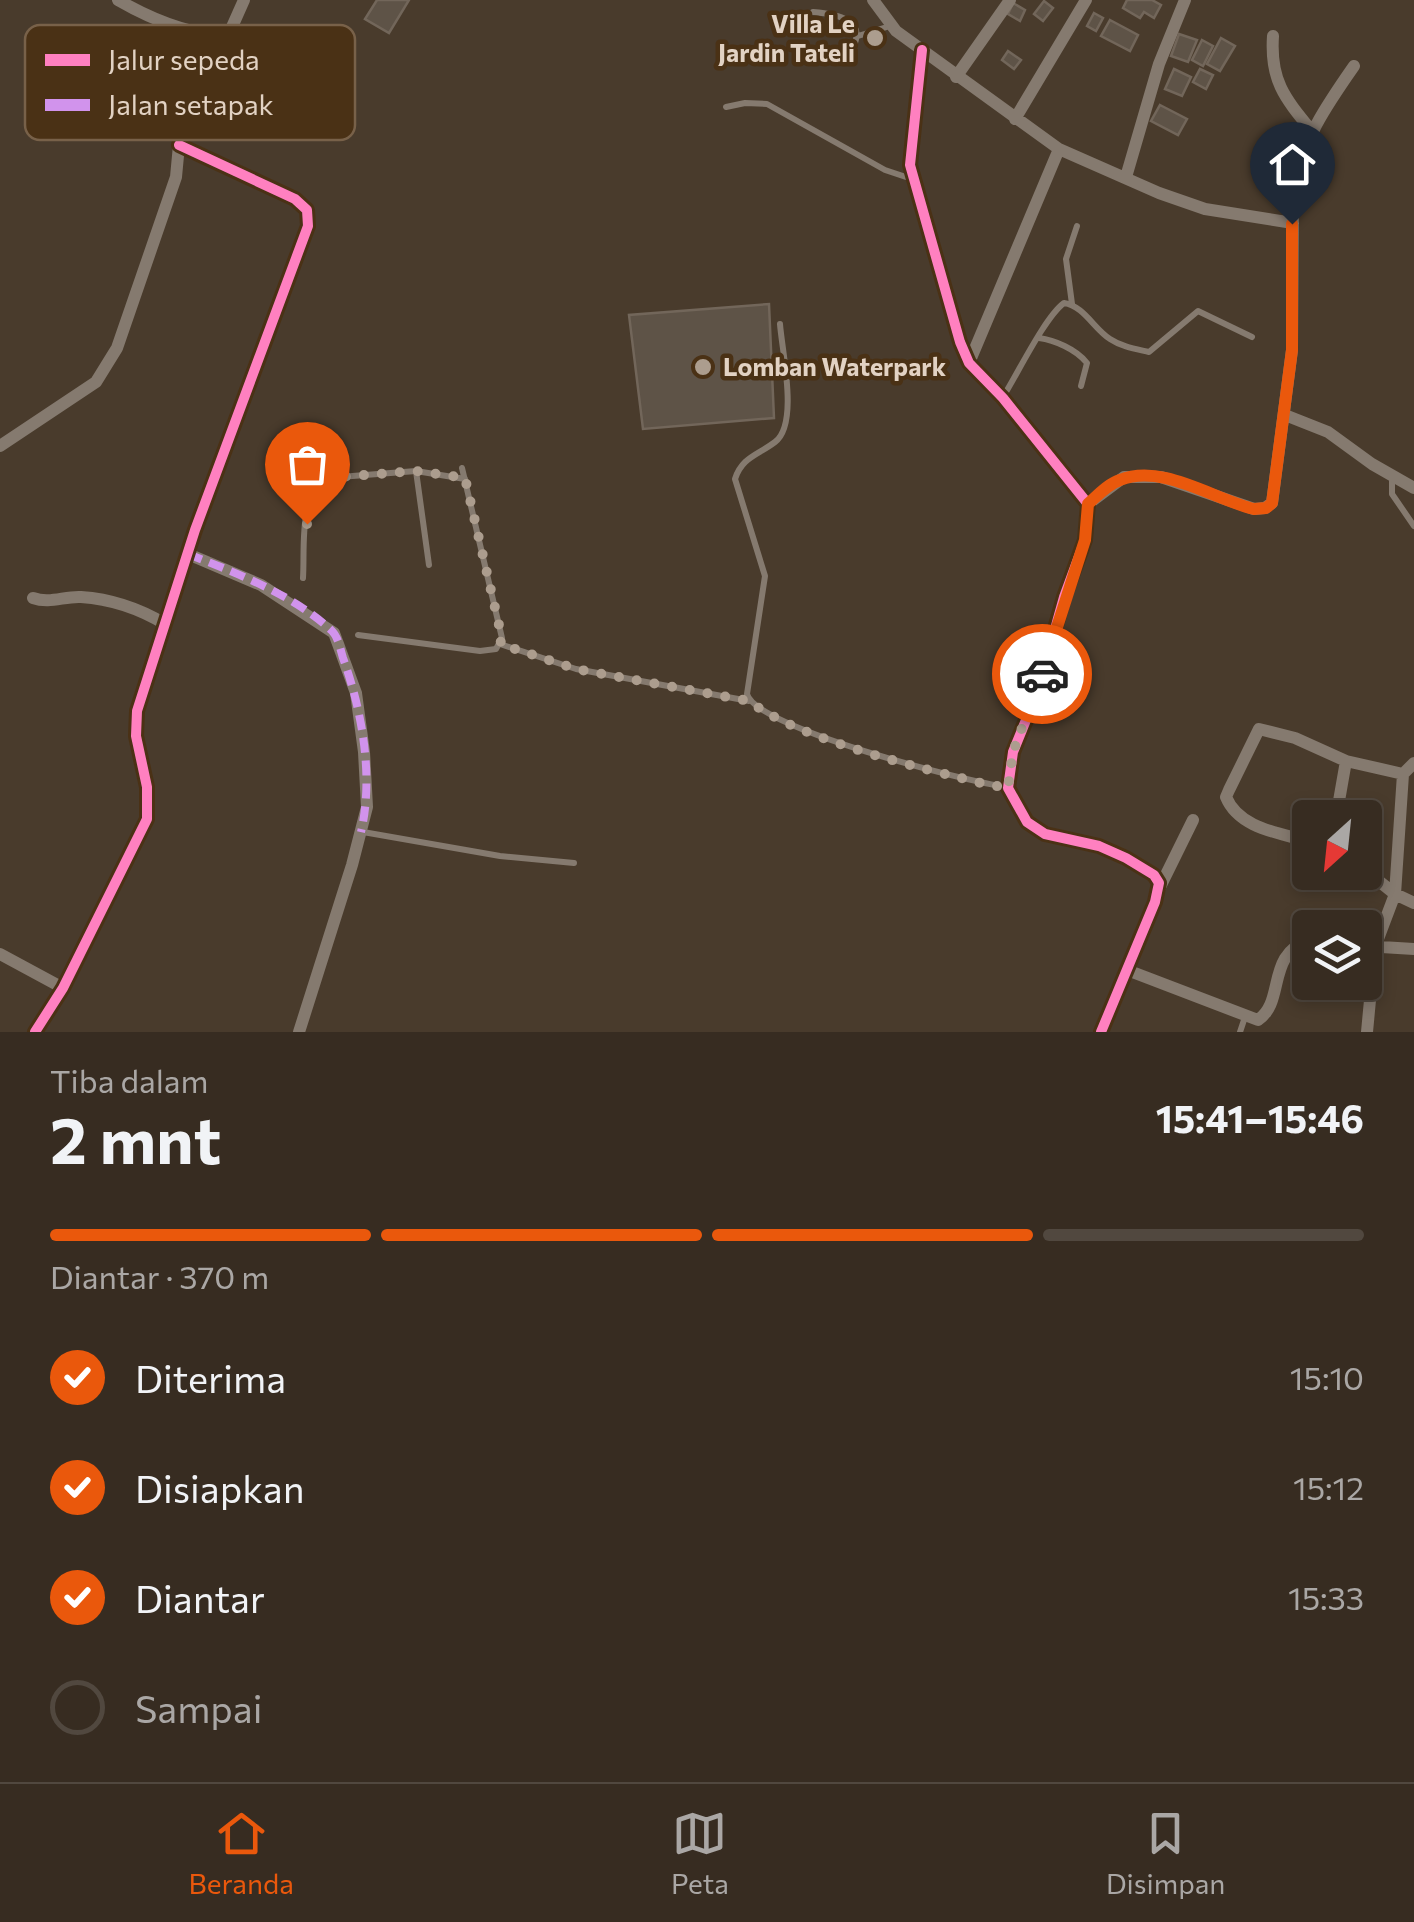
<!DOCTYPE html>
<html lang="id">
<meta charset="utf-8">
<style>
:root{--surface:#372c21;--page:#42382e;--text:#f1f3f6;--muted:#aaa7a5;--line:#51483f;--accent:#ea580c}
body{margin:0;font-family:Commissioner,sans-serif;background:var(--page);color:var(--text);height:100vh;display:flex;flex-direction:column;font-size:38px;white-space:nowrap}
*{box-sizing:border-box;margin:0}
p{font-size:32px;color:var(--muted)}
.icon{flex:none;width:55px;height:55px;fill:none;stroke:currentColor;stroke-width:2;stroke-linecap:round;stroke-linejoin:round}
.map{position:relative;height:1032px;overflow:hidden}
.details{display:flex;flex-direction:column;background:var(--surface);flex:1}
.details>*{flex:none}
.needle{width:65px;rotate:207deg}
.tools{position:absolute;left:1292px;top:800px;display:grid;gap:20px}
.tools a{display:grid;place-items:center;width:90px;height:90px;border-radius:10px;background:var(--surface);box-shadow:0 5px 15px #0003,0 0 0 2px var(--line);font-size:50px}
.pin{position:absolute;display:grid;place-items:center;width:85px;height:85px;color:#fff;margin:-102px -42px;border-radius:50% 50% 50% 0;rotate:-45deg;box-shadow:0 0 10px #0007}
.pin .icon{rotate:45deg}
.courier{position:absolute;display:grid;place-items:center;width:100px;height:100px;margin:-50px;border:8px solid #ea580c;border-radius:50%;background:#fff;color:#222;box-shadow:0 2px 12px #0007}
.overview em{font-style:normal;font-weight:700}
.overview div{display:flex;flex-direction:column-reverse}
.overview{display:flex;align-items:center;justify-content:space-between;height:170px;padding:0 50px}
h1{font-size:65px;font-weight:700;line-height:75px}
.bar{display:grid;grid-template-columns:repeat(4,1fr);gap:15px 10px;align-content:center;height:120px;padding:0 50px}
.bar i{height:12px;border-radius:8px;background:var(--line)}
.bar .current{background:var(--accent)}
.bar p{grid-column:span 4}
ol{padding:0 50px;list-style:none}
li{display:flex;align-items:center;gap:30px;height:110px}
li p{margin-inline-start:auto}
li .icon{padding:10px;border-radius:50%;background:var(--accent);color:#fff;stroke-width:4}
li:last-child{color:var(--muted)}
li i{width:55px;height:55px;border:5px solid var(--line);border-radius:50%}
.dock{display:flex;justify-content:space-around;align-items:center;height:140px;border-top:2px solid var(--line);background:var(--surface);font-size:28px;color:var(--muted)}
.dock a{display:grid;justify-items:center;gap:5px}
.dock .current{color:var(--accent)}
.map>svg:first-child{display:block}
.building{fill:#5e5347;stroke:#72665a;stroke-width:2.5}
.lines{fill:none;stroke-linecap:round;stroke-linejoin:round}
.service{stroke:#857a6f;stroke-width:6}
.minor{stroke:#857a6f;stroke-width:12}
.quiet{stroke:#d193ec;stroke-width:8;stroke-dasharray:15 8;stroke-linecap:butt}
.cycleway-casing{stroke:#4a3115;stroke-width:16}
.cycleway{stroke:#ff80c0;stroke-width:10}
.done{stroke:#ac9d8e;stroke-width:10;stroke-dasharray:0 18}
.route{stroke:#ea580c;stroke-width:12}
.poi-dot{fill:#ac9d8e;stroke:#4a3115;stroke-width:4}
.labels{text-anchor:middle;stroke-width:9;stroke-linejoin:round;paint-order:stroke}
.poi-label{font-size:25px;font-weight:bold;fill:#e2d2c3;stroke:#4a3115;text-anchor:end}
.key{fill:#4a3115;stroke:#786149;stroke-width:2.5}
.key-label{font-size:28px;fill:#e2d2c3}
</style>
<div class="map">
<svg width="1414" height="1032" viewBox="0 0 1414 1032">
<rect width="100%" height="100%" fill="#493b2c"/>
<path class="building" d="M377,0H409L389,33L365,19Z
M1127,0H1152L1161,5L1154,18L1144,12L1140,18L1123,8Z
M1044,1L1053,8L1043,21L1034,14Z
M1013,3L1025,10L1020,21L1008,14Z
M1094,13L1103,18L1096,31L1087,26Z
M1110,20L1138,35L1130,51L1101,36Z
M1179,34L1197,40L1188,62L1171,56Z
M1221,38L1235,46L1220,71L1207,64Z
M1202,40L1213,46L1203,66L1192,60Z
M1008,51L1021,60L1014,69L1002,60Z
M1174,69L1191,77L1182,96L1165,89Z
M1200,69L1213,75L1206,89L1193,82Z
M1160,105L1187,119L1178,135L1151,121Z
M769,304L774,418L643,429L629,315Z"/>
<g class="lines">
<path class="service" d="M813,12C835,14 869,19 852,49L828,60
M858,36L890,26
M726,107L745,103L767,104L885,170L912,179
M1072,304L1066,259L1077,226
M780,324C782,352 799,424 775,442C758,455 742,457 735,479L765,576L747,694C756,728 967,782 1007,787
M1039,338C1054,340 1076,349 1087,363L1081,386
M1003,397C1018,373 1045,317 1064,303C1084,306 1094,329 1110,339C1122,347 1136,349 1149,352L1198,311L1252,337
M416,471L429,565
M1392,476V494L1414,526
M303,578C305,547 298,496 327,478L416,471L465,479
M358,635L480,651L496,649L502,638L462,468
M500,644L576,669L749,701
M363,832L500,856L574,863
M1240,1032L1245,1017"/>
<path class="minor" d="M118,0C151,19 188,35 228,36L244,0
M873,0L896,31L1059,149L1159,193L1205,209L1293,223
M1273,36C1270,80 1284,97 1311,130
M922,50L910,165L960,342L969,363L1003,398L1088,504L1085,540L1064,597L1037,693L1013,752L1008,788L1027,822L1045,834L1099,846L1126,858L1154,875L1159,883L1155,902L1101,1032
M956,77L1010,0
M1015,119L1086,0
M1126,177L1159,64L1185,0
M969,363L1059,149
M1285,415L1328,432L1372,464L1414,488
M0,446L96,382L117,348L176,177L179,145L228,36
M1088,504L1124,477H1161L1254,509L1265,508L1272,503L1292,350L1293,190C1302,141 1326,106 1354,66
M188,554L261,585L334,633L356,693L364,752L367,807L352,865L299,1032
M33,598C50,604 64,596 81,597C111,599 140,609 165,624
M1336,818L1346,761
M1310,842C1281,833 1239,829 1226,797L1229,790L1259,729L1295,738L1346,761L1403,774
M1365,870L1395,894L1414,903
M1159,889L1193,820
M1365,946L1414,949
M0,954L63,988
M1127,970L1258,1020C1286,1001 1265,954 1310,940
M35,1032L63,988L147,819V787L136,736L137,711L195,530L308,226L307,210L295,199L179,145
M1367,1032L1375,947L1395,894L1403,774L1414,763"/>
<path class="quiet" d="M188,554C236,573 292,594 331,630C338,636 340,648 343,658C362,711 374,776 361,832"/>
<g class="cycleway-casing">
<path id="cycleway" d="M922,50L910,165L960,342L969,363L1003,398L1088,504L1085,540L1064,597L1037,693L1013,752L1008,788L1027,822L1045,834L1099,846L1126,858L1154,875L1159,883L1155,902L1101,1032
M35,1032L63,988L147,819V787L136,736L137,711L195,530L308,226L307,210L295,199L179,145"/>
</g>
<use href="#cycleway" class="cycleway"/>
</g>
<g class="lines">
<path class="done" d="M307,524L309,498L327,478L416,471L465,478L502,638L500,644L576,669L749,701C802,741 918,767 985,784L1008,788L1013,752L1042,674"/>
<path class="route" d="M1042,674L1085,540L1088,504C1098,495 1108,484 1120,480C1162,463 1213,499 1254,509L1266,508L1272,503L1292,350V224"/>
</g>
<g class="poi-dot">
<circle cx="875" cy="38" r="10"/>
<circle cx="703" cy="367" r="10"/>
</g>
<g class="labels">
<g class="poi-label">
<text x="855" y="33">Villa Le<tspan x="855" dy="29">Jardin Tateli</tspan></text>
<text x="723" y="376" text-anchor="start">Lomban Waterpark</text>
</g>
</g>
<rect x="25" y="25" width="330" height="115" rx="15" class="key"/>
<rect x="45" y="54" width="45" height="12" fill="#ff80c0"/>
<rect x="45" y="99" width="45" height="12" fill="#d193ec"/>
<g class="key-label">
<text x="108" y="70">Jalur sepeda</text>
<text x="108" y="115">Jalan setapak</text>
</g>
</svg>
<div class="tools">
<a><svg class="needle" viewBox="-14 -14 28 28"><path d="M0-13l5 13h-10z" fill="#e53935"/><path d="M0 13l5-13h-10z" fill="#aaa7a5"/></svg></a>
<a><svg class="icon" aria-label="layers" viewBox="0 0 24 24"><path d="M12 4l9 5-9 5-9-5zM3 14l9 5 9-5"/></svg></a>
</div>
<div class="pin" style="left:307px;top:524px;background:#ea580c"><svg class="icon" aria-label="bag" viewBox="0 0 24 24"><path d="M5 8h14l-1 12H6zM9 8a3 3 0 0 1 6 0"/></svg></div>
<div class="pin" style="left:1292px;top:224px;background:#1f2937"><svg class="icon" aria-label="home" viewBox="0 0 24 24"><path d="M3 11l9-7 9 7M6 9v11h12V9"/></svg></div>
<div class="courier" style="left:1042px;top:674px"><svg class="icon" aria-label="car" viewBox="0 0 24 24"><path d="M5 17H2v-5l4-1 3-4h7l3 4 3 1v5h-3M9 17h6M6 11h13"/><circle cx="7" cy="17" r="2"/><circle cx="17" cy="17" r="2"/></svg></div>
</div>
<section class="details">
<div class="overview"><div><h1>2 mnt</h1><p>Tiba dalam</p></div><em>15:41–15:46</em></div>
<div class="bar"><i class="current"></i><i class="current"></i><i class="current"></i><i></i><p>Diantar · 370 m</p></div>
<ol>
<li><svg class="icon" aria-label="check" viewBox="0 0 24 24"><path d="M5 12l5 5 9-10"/></svg>Diterima<p>15:10</p></li>
<li><svg class="icon" aria-label="check" viewBox="0 0 24 24"><path d="M5 12l5 5 9-10"/></svg>Disiapkan<p>15:12</p></li>
<li><svg class="icon" aria-label="check" viewBox="0 0 24 24"><path d="M5 12l5 5 9-10"/></svg>Diantar<p>15:33</p></li>
<li><i></i>Sampai</li>
</ol>
</section>
<nav class="dock">
<a class="current"><svg class="icon" aria-label="home" viewBox="0 0 24 24"><path d="M3 11l9-7 9 7M6 9v11h12V9"/></svg>Beranda</a>
<a><svg class="icon" aria-label="map" viewBox="0 0 24 24"><path d="M3 6l6-2 6 2 6-2v14l-6 2-6-2-6 2zM9 4v14M15 6v14"/></svg>Peta</a>
<a><svg class="icon" aria-label="saved" viewBox="0 0 24 24"><path d="M7 4h10v16l-5-4-5 4z"/></svg>Disimpan</a>
</nav>
